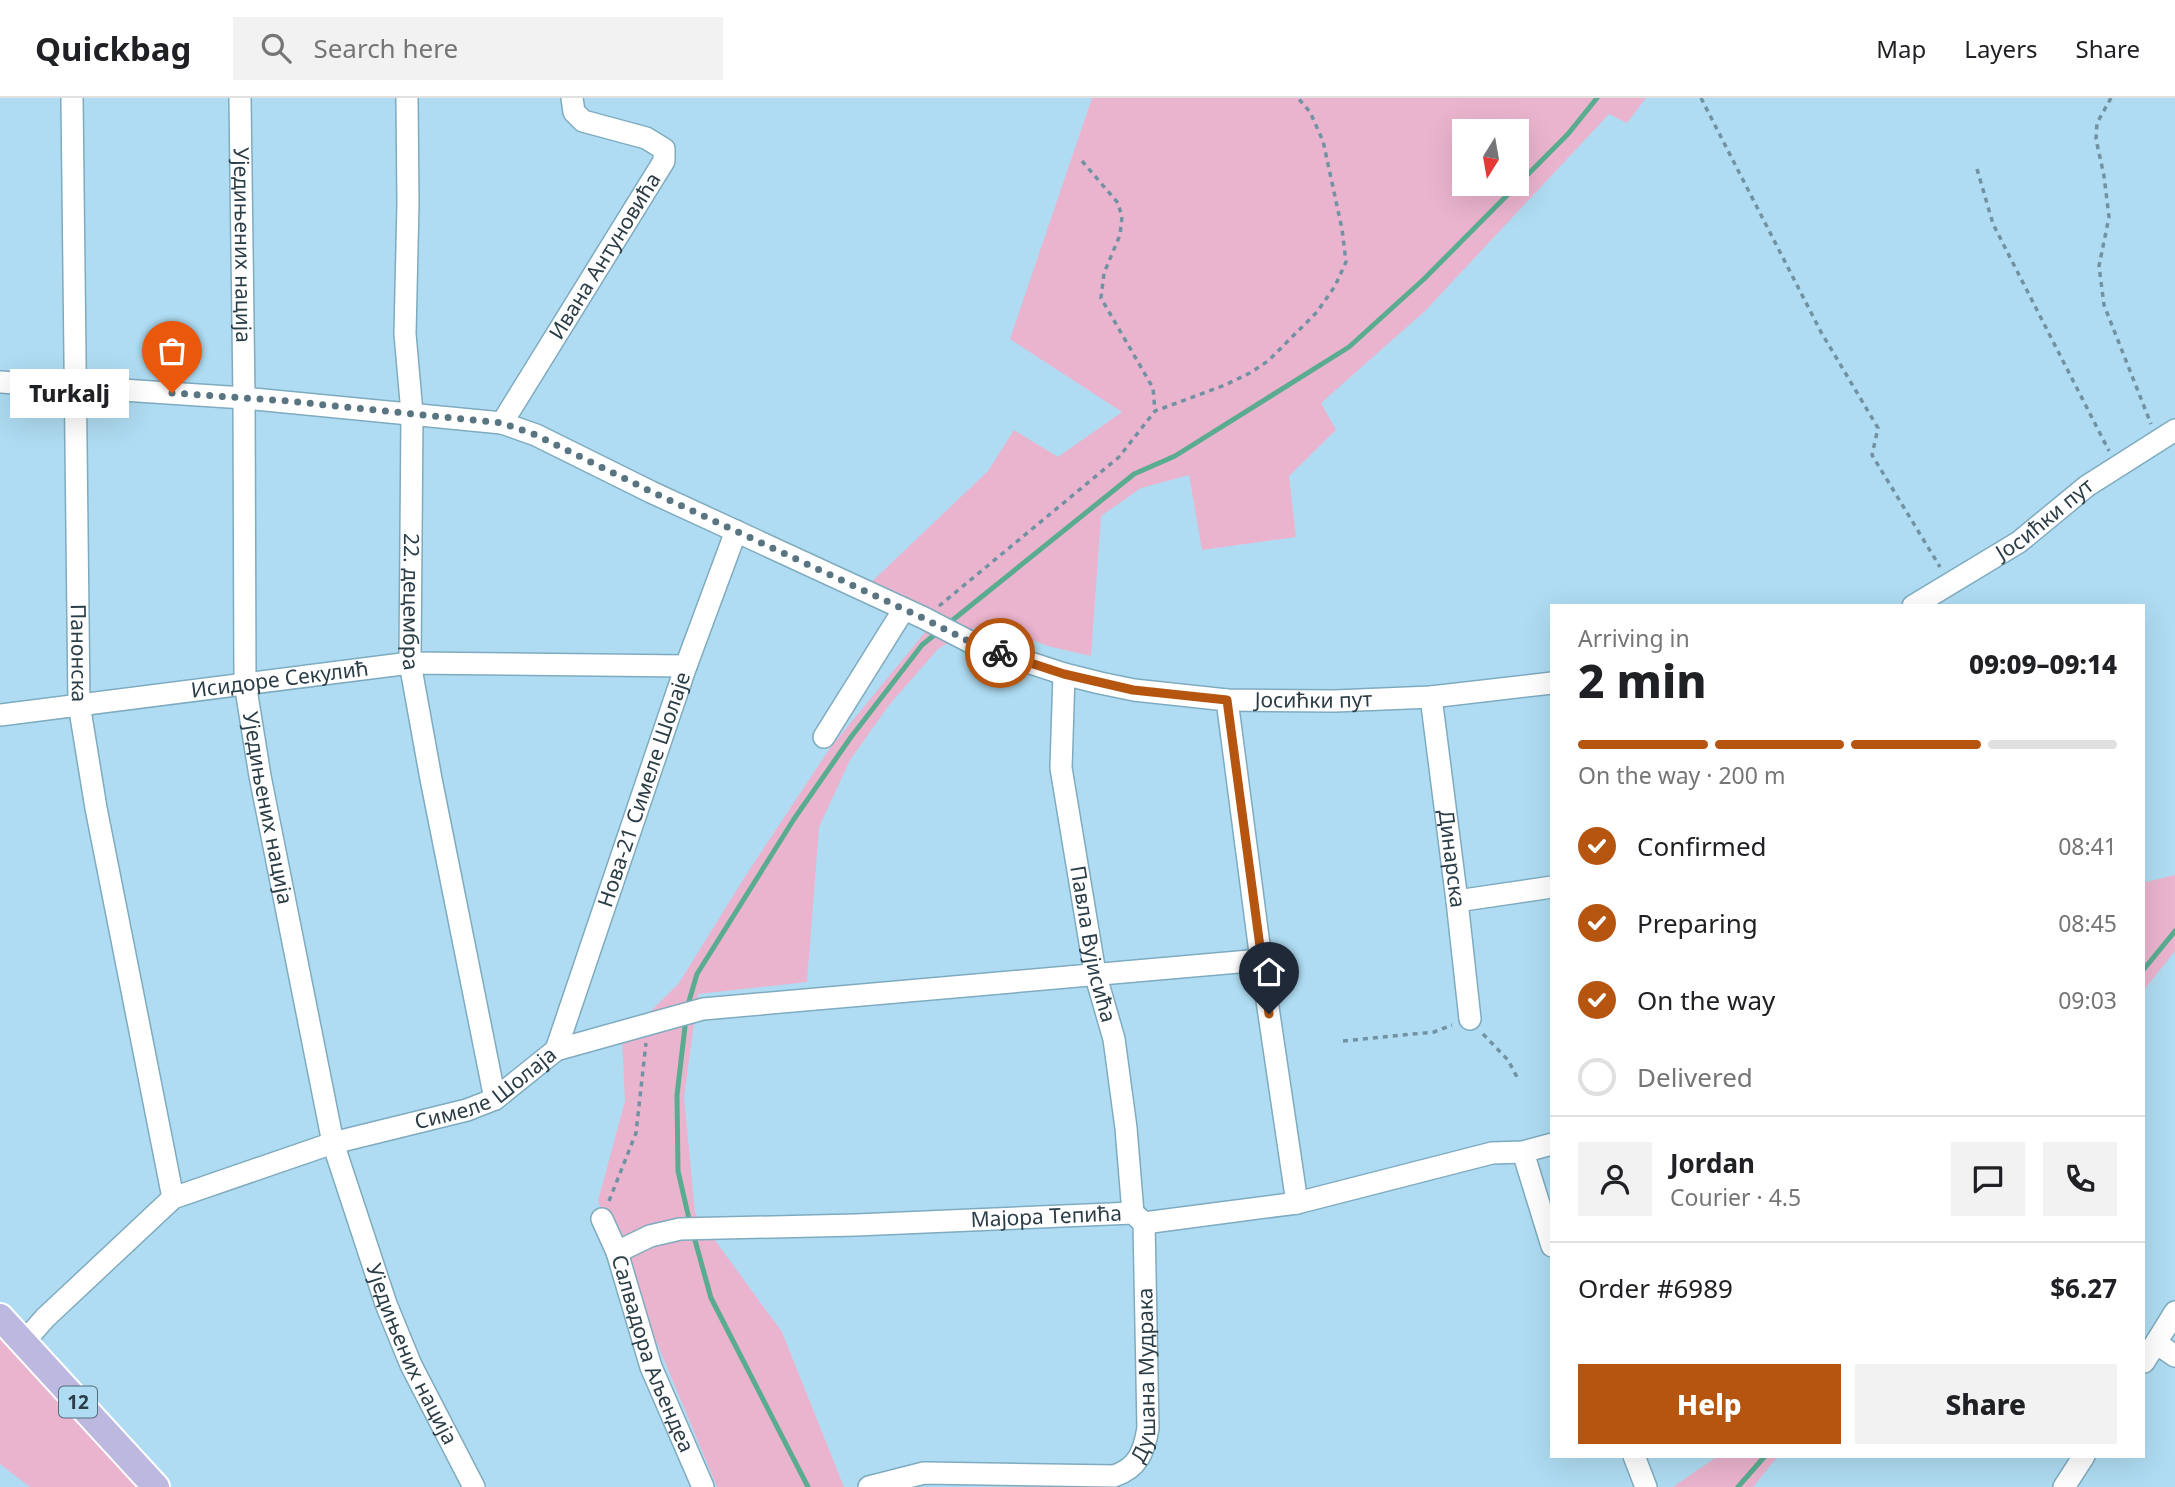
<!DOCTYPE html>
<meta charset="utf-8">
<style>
:root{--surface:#fff;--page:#f2f2f2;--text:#202124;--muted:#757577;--line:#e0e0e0;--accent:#b55510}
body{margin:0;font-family:"Noto Sans",sans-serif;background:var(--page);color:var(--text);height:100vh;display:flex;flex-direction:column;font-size:26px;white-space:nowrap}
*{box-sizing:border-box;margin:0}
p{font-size:23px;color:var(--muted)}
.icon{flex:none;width:38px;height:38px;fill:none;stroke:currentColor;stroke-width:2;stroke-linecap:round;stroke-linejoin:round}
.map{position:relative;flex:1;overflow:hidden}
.sheet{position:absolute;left:1550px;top:506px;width:595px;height:854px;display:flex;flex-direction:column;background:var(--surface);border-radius:0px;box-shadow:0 7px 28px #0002}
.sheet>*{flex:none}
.needle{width:46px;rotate:191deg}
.controls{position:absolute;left:1452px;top:21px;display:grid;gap:14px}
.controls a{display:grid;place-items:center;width:77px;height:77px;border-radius:0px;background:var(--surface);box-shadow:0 7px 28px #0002;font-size:35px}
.pin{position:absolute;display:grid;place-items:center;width:60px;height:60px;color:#fff;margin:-72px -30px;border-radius:50% 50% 50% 0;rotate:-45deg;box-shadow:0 0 7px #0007}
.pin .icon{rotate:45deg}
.courier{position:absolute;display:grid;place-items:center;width:70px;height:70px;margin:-35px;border:5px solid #b55510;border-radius:50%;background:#fff;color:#222;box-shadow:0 2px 9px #0007}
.bubble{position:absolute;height:49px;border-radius:0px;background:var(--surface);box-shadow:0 7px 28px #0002;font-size:23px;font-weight:800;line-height:49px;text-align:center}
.head em{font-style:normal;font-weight:800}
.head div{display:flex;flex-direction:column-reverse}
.head{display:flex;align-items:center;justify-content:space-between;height:119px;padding:0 28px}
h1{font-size:46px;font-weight:800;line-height:52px}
.bar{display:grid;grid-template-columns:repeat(4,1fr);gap:10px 7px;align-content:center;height:84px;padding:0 28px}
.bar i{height:9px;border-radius:5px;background:var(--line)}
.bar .selected{background:var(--accent)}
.bar p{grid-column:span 4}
.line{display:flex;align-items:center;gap:18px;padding:0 28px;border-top:2px solid var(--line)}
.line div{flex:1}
.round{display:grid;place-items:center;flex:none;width:74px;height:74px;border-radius:0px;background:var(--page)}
ol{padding:0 28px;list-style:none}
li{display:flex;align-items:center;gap:21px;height:77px}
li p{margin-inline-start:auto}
li .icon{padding:7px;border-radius:50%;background:var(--accent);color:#fff;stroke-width:4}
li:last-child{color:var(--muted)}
li i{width:38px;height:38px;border:4px solid var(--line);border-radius:50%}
.action{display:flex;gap:14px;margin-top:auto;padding:14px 28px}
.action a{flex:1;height:80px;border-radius:0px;background:var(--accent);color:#fff;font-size:28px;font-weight:800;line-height:80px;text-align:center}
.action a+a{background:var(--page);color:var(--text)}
header{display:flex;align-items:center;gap:42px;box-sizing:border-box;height:98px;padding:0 35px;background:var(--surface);border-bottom:2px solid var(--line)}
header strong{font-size:33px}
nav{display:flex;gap:38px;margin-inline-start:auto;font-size:24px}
.search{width:490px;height:63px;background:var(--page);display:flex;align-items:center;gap:18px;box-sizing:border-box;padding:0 24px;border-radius:0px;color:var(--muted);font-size:26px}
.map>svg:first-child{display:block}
.green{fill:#ebb4ce;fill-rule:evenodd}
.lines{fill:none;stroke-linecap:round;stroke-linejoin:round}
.stream{stroke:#5aac90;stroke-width:5}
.minor-casing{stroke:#7fabbf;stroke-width:24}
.major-casing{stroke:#fff;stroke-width:30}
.path{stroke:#7192a2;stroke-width:3.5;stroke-dasharray:5 5;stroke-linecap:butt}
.minor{stroke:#fff;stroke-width:21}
.major{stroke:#bcb8e0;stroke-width:26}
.done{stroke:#597582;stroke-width:7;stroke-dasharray:0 12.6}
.route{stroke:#b55510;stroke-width:9}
.labels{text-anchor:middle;stroke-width:6;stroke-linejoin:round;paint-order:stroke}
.shield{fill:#afdcf2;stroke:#536d7a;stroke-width:2}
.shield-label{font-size:19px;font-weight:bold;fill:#2b3d46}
.street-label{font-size:21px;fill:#2b3d46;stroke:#afdcf2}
</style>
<header>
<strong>Quickbag</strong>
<div class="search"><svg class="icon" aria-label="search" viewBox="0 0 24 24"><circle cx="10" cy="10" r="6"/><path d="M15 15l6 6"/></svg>Search here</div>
<nav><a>Map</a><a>Layers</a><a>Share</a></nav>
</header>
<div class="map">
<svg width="2175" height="1389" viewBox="0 0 2175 1389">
<rect width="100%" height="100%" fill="#afdcf2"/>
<path class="green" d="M1092,0H1646L1627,25L1609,16L1425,213L1321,305L1336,332L1289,378L1296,439L1202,452L1189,377L1141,390L1101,418L1091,558L1048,548L984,524L938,551L889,607L850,662L819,729L807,884L698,896L684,999L695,1115L782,1234L844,1389H717L598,1103L625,1003L622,942L679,885L746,777L830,650L931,527L861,494L988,373L1014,332L1058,359L1122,314L1010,241ZM1465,33H1517V86H1465Z
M2175,777V853L2144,892V786L2146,784Z
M0,1232L148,1389H30L0,1366Z
M1718,1358H1778L1753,1389H1673Z"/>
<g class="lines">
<path class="stream" d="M949,525L1134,376L1175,358L1349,249L1424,181L1568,36L1597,0
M2144,871L2175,833
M687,910L697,876L794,721L851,639L922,547L938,534
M686,920L677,997L678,1073L690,1125
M693,1135L711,1200L808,1389
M1738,1389L1765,1358"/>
<g class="minor-casing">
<g id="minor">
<path id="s1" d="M72,0L79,606L96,710L173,1100"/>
<path id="s2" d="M240,0L244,300L245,585L260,678L333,1045L386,1206L411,1267L474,1389"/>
<path id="s3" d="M407,0L408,105L405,236L412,315L410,565L431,681L495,1001"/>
<path id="s4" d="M0,284L244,300L502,325L536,337L651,394L924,520L976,547L1064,576L1100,585L1134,592L1227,602L1335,603L1431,599L1552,585"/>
<path id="s5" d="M502,325L664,63V51L646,40L583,23L574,14L572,0"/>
<path id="s6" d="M1913,508L2019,444L2087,388L2175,332"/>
<path id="s7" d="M1064,576L1061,670L1095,875L1114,941L1126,1030L1133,1115"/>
<path id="s8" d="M1431,599L1457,803L1470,921"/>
<path d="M1227,602L1261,862L1297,1105"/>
<path id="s9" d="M0,617L410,565L686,568"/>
<path d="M824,639L904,511"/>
<path d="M1457,803L1552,789"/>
<path id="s10" d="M556,952L686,568L736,433"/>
<path d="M1523,1054L1552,1148"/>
<path id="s11" d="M602,1121L617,1154L651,1269L703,1389"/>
<path id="s12" d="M617,1154L650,1138L680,1131L856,1127L1133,1115L1144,1125L1297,1105L1492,1055L1523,1054L1552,1046"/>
<path id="s13" d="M23,1245L45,1220L173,1100L333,1045L467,1012L495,1001L556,952L703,911L1261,862"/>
<path d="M2156,1245L2175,1258"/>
<path d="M2144,1264L2175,1214"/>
<path d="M1634,1358L1646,1389"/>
<path id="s14" d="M869,1389L924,1375L1114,1378C1138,1370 1144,1354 1148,1330L1144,1125"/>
<path d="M2064,1389L2084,1358"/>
</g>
</g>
<g class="major-casing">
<path id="major" d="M0,1219L156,1389"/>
</g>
<path class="path" d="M1701,0L1821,234L1878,330L1872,357L1940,469
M2111,0L2097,25L2096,41L2104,78L2109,119L2099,168L2104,207L2151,326
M1082,63L1118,105L1122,119L1120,137L1104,175L1101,200L1153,290L1155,313
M1977,71L1993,126L2109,353
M939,508L1119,359L1155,313L1225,287L1250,275L1268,263L1317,214L1335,188L1346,164L1342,131L1323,43L1310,14L1298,0
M1483,936L1508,962L1518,981
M1343,943L1434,934L1452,927
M609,1103L636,1035L646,945"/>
<use href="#minor" class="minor"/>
<use href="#major" class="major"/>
</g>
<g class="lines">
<path class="done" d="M172,295L287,303L502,325L536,337L652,394L923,520L976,547L1000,555"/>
<path class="route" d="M1000,555L1064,576L1133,592L1227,602L1269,916"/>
</g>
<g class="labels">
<rect class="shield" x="59" y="1288.5" width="38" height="31" rx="5"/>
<g class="shield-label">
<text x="78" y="1311">12</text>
</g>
<g class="street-label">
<text dy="7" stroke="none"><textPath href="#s2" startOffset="147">Уједињених нација</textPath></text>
<text dy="7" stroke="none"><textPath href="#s5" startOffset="196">Ивана Антуновића</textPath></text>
<text dy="7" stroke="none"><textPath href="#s6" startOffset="158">Јосићки пут</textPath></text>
<text dy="7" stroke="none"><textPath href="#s3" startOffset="504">22. децембра</textPath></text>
<text dy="7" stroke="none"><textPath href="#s1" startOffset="555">Панонска</textPath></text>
<text dy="7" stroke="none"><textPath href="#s9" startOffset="282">Исидоре Секулић</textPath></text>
<text dy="7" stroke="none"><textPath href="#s4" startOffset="1372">Јосићки пут</textPath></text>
<text dy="7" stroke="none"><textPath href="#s10" startOffset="275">Нова-21 Симеле Шолаје</textPath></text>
<text dy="7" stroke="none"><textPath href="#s2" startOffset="712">Уједињених нација</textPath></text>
<text dy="7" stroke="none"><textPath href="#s8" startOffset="163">Динарска</textPath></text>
<text dy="7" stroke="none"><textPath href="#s7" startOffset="273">Павла Вујисића</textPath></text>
<text dy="7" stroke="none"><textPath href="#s13" startOffset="542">Симеле Шолаја</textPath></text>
<text dy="7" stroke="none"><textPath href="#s12" startOffset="434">Мајора Тепића</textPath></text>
<text dy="7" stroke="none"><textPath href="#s11" startOffset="144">Салвадора Аљендеа</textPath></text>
<text dy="7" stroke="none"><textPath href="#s2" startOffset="1279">Уједињених нација</textPath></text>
<text dy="7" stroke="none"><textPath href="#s14" startOffset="362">Душана Мудрака</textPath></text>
</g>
</g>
</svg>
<div class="controls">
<a><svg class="needle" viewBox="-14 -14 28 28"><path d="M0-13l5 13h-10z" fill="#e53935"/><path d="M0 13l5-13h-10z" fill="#757577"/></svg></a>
</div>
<div class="pin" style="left:172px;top:295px;background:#ea580c"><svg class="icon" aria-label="bag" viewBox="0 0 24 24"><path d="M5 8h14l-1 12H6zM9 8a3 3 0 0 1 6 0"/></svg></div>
<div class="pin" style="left:1269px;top:916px;background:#1f2937"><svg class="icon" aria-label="home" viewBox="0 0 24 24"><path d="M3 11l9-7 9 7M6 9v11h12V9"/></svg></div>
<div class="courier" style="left:1000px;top:555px"><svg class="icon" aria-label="bike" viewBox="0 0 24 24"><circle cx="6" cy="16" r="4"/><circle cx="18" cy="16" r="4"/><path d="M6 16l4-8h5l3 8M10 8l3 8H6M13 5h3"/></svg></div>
<div class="bubble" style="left:10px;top:271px;width:119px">Turkalj</div>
<section class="sheet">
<div class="head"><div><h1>2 min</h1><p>Arriving in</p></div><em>09:09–09:14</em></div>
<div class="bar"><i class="selected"></i><i class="selected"></i><i class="selected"></i><i></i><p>On the way · 200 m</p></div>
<ol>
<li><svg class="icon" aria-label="check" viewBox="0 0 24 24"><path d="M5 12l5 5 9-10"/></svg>Confirmed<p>08:41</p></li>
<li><svg class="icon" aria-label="check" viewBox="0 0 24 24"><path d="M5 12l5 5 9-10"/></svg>Preparing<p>08:45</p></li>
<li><svg class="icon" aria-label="check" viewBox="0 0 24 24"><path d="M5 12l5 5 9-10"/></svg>On the way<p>09:03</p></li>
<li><i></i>Delivered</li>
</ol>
<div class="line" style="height:126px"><a class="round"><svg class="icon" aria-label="person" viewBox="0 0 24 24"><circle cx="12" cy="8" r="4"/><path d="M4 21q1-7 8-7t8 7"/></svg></a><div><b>Jordan</b><p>Courier · 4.5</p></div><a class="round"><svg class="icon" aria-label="chat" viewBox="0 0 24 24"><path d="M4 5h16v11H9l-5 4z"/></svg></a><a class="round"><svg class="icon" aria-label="phone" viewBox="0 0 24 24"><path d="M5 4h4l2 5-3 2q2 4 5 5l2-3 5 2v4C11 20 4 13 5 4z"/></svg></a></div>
<div class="line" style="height:91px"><div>Order #6989</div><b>$6.27</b></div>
<div class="action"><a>Help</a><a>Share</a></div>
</section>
</div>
